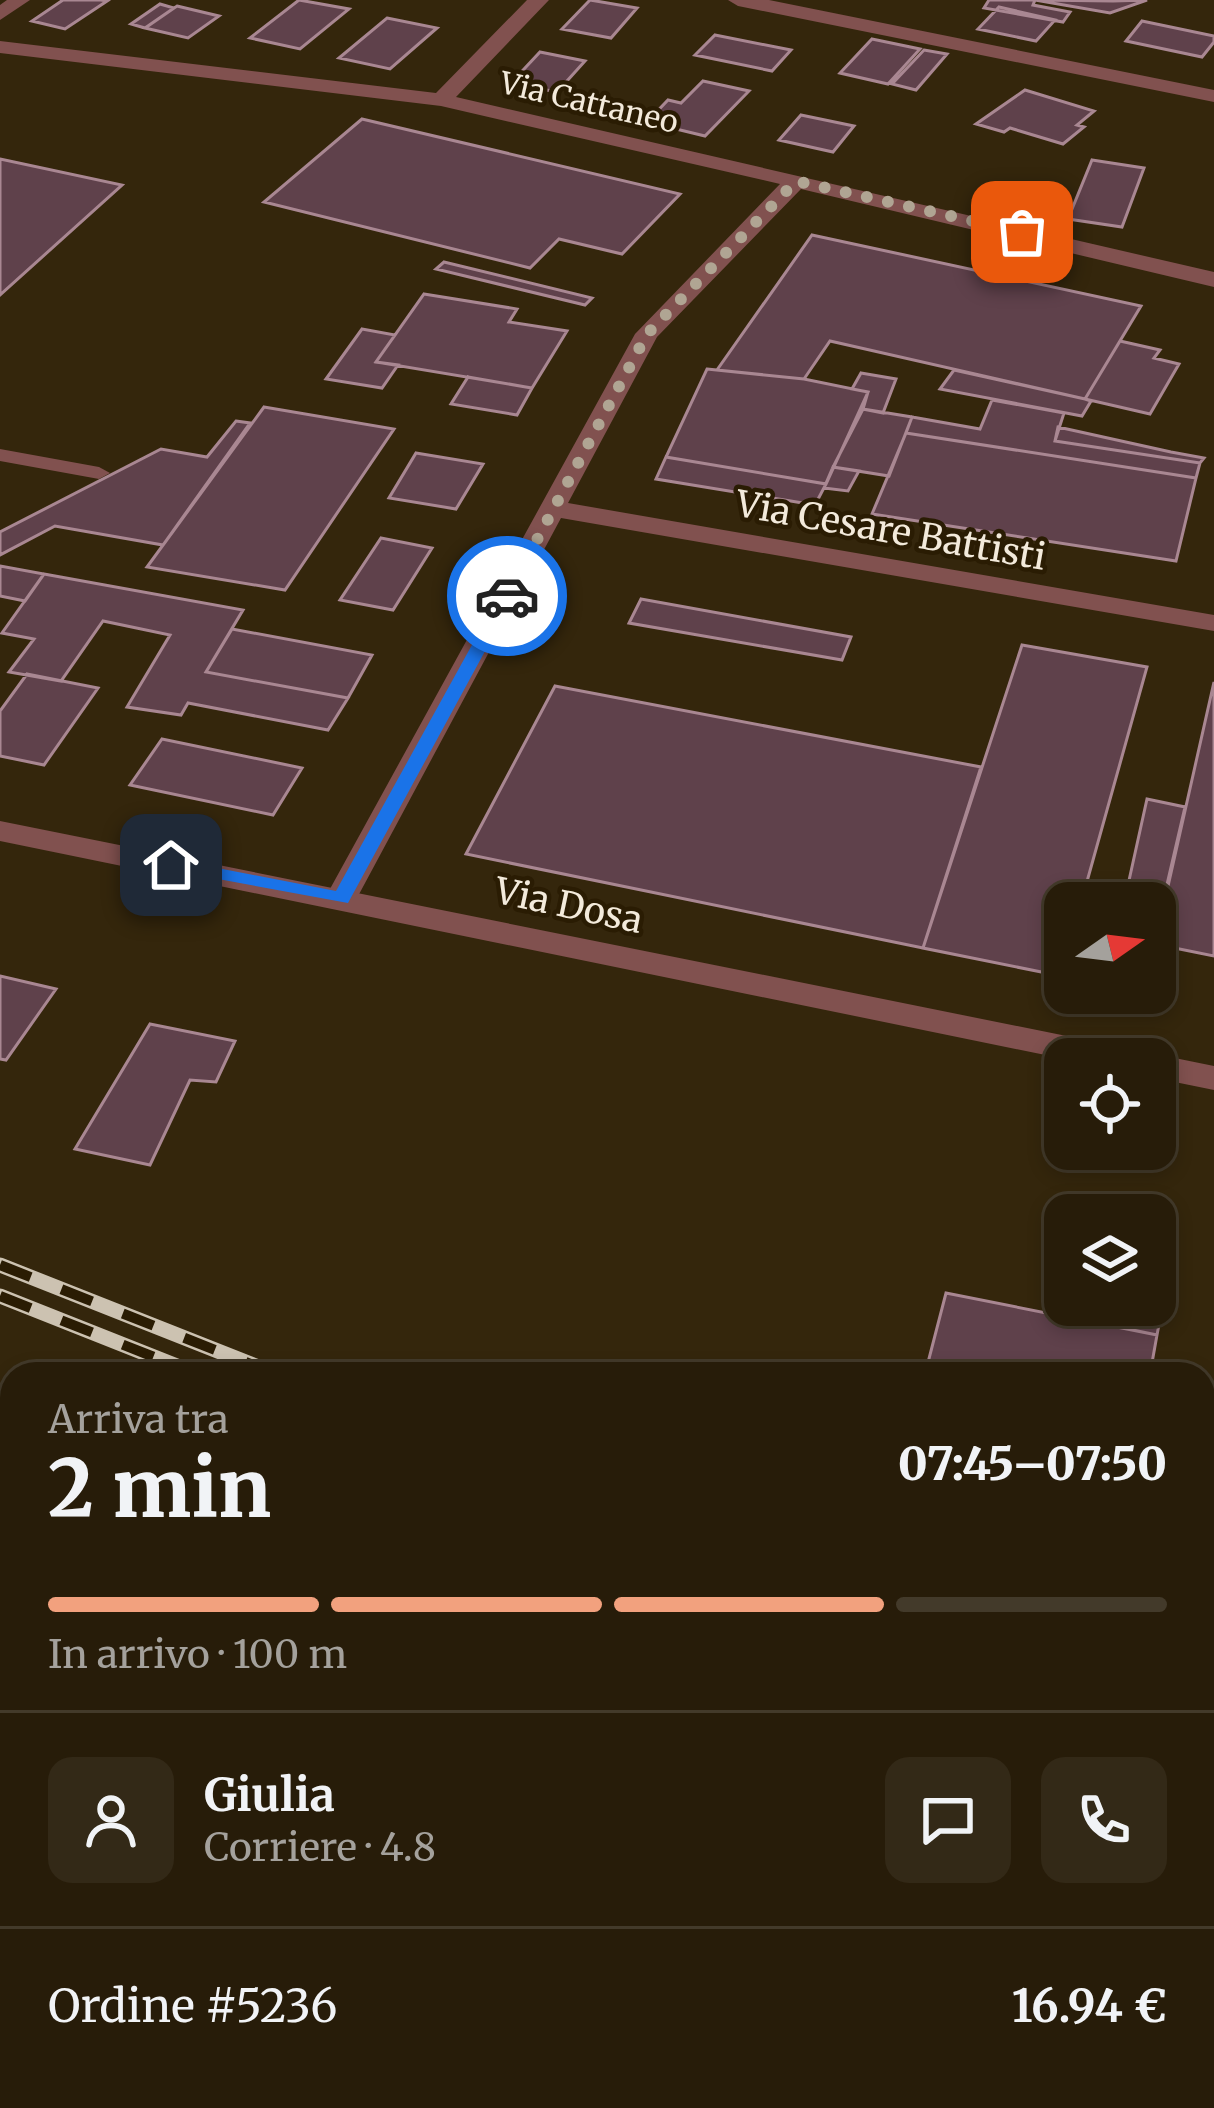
<!DOCTYPE html>
<html lang="it">
<meta charset="utf-8">
<style>
:root{--surface:#271c09;--page:#332917;--text:#f1f3f6;--muted:#a4a19c;--line:#433a2a;--accent:#f2a17e}
body{margin:0;font-family:Merriweather,serif;background:var(--page);color:var(--text);height:100vh;display:flex;flex-direction:column;font-size:45px;white-space:nowrap}
*{box-sizing:border-box;margin:0}
p{font-size:39px;color:var(--muted)}
.icon{flex:none;width:66px;height:66px;fill:none;stroke:currentColor;stroke-width:2;stroke-linecap:round;stroke-linejoin:round}
.map{position:relative;flex:1;overflow:hidden}
.details{position:absolute;left:0px;top:1362px;width:1215px;height:747px;display:flex;flex-direction:column;background:var(--surface);border-radius:36px 36px 0 0;box-shadow:0 6px 18px #0003,0 0 0 3px var(--line)}
.details>*{flex:none}
.needle{width:78px;rotate:76deg}
.tools{position:absolute;left:1044px;top:882px;display:grid;gap:24px}
.tools a{display:grid;place-items:center;width:132px;height:132px;border-radius:24px;background:var(--surface);box-shadow:0 6px 18px #0003,0 0 0 3px var(--line);font-size:60px}
.pin{position:absolute;display:grid;place-items:center;width:102px;height:102px;color:#fff;margin:-51px;border-radius:24px;box-shadow:0 6px 18px #0006}
.courier{position:absolute;display:grid;place-items:center;width:120px;height:120px;margin:-60px;border:9px solid #1a73e8;border-radius:50%;background:#fff;color:#222;box-shadow:0 3px 15px #0007}
.summary em{font-style:normal;font-weight:800}
.summary div{display:flex;flex-direction:column-reverse}
.summary{display:flex;align-items:center;justify-content:space-between;height:204px;padding:0 48px}
h1{font-size:78px;font-weight:800;line-height:90px}
.bar{display:grid;grid-template-columns:repeat(4,1fr);gap:18px 12px;align-content:center;height:144px;padding:0 48px}
.bar i{height:15px;border-radius:9px;background:var(--line)}
.bar .active{background:var(--accent)}
.bar p{grid-column:span 4}
.line{display:flex;align-items:center;gap:30px;padding:0 48px;border-top:3px solid var(--line)}
.line div{flex:1}
.round{display:grid;place-items:center;flex:none;width:126px;height:126px;border-radius:24px;background:var(--page)}
.map>svg:first-child{display:block}
.building{fill:#5f414b;stroke:#a98792;stroke-width:3}
.lines{fill:none;stroke-linecap:round;stroke-linejoin:round}
.service{fill:#81514f;fill-rule:evenodd}
.minor{fill:#81514f;fill-rule:evenodd}
.tertiary{fill:#81514f;fill-rule:evenodd}
.rail-casing{stroke:#ccc2b1;stroke-width:15}
.rail{stroke:#2a1c03;stroke-width:10;stroke-dasharray:33;stroke-linecap:butt}
.route{fill:#1a73e8}
.done{stroke:#b0a593;stroke-width:12;stroke-dasharray:0 21.6}
.labels{text-anchor:middle;stroke-width:9;stroke-linejoin:round;paint-order:stroke}
.far-street-label{font-size:30px;fill:#f3eadb;stroke:#2a1c03}
.street-label{font-size:36px;fill:#f3eadb;stroke:#2a1c03}
</style>
<div class="map">
<svg width="1214" height="2108" viewBox="0 0 1214 2108">
<rect width="100%" height="100%" fill="#34260c"/>
<path class="building" d="M63,0H101L107,1L65,29L32,21Z
M299,0L349,9L300,49L250,38Z
M590,0L637,8L611,38L562,29Z
M989,0H1035L1033,5L1070,12L1063,22L984,8Z
M1035,0L1113,1L1147,0L1110,13Z
M160,4L174,8L145,28L131,24Z
M177,6L219,16L188,38L145,28Z
M999,7L1055,20L1036,41L978,29Z
M387,18L437,28L390,69L339,58Z
M1142,21L1214,36V42L1202,57L1126,41Z
M715,35L791,50L772,71L695,55Z
M872,39L920,49L888,84L840,73Z
M924,50L947,54L916,90L892,84Z
M540,52L585,61L557,92L511,83Z
M703,81L749,91L705,136L647,122L668,100L681,103Z
M1025,90L1094,111L1077,125L1084,127L1063,144L1010,128L1004,132L976,124Z
M801,115L854,126L833,152L779,140Z
M362,119L680,194L622,254L559,239L530,268L264,202Z
M0,159L122,185L0,295Z
M1092,160L1144,168L1122,227L1068,219Z
M812,235L1141,306L1085,399L830,341L804,379L717,370Z
M444,262L592,298L585,305L436,269Z
M424,294L517,309L509,322L567,331L532,388L376,362Z
M362,329L395,335L376,362L398,365L382,388L326,379Z
M1120,341L1160,350L1154,358L1179,364L1150,414L1085,399Z
M707,369L804,379L868,392L826,484L666,457Z
M954,370L1085,399L1091,401L1082,416L940,389Z
M861,373L896,379L883,413L863,409L868,392L852,389Z
M468,377L532,388L517,415L451,404Z
M992,400L1064,413L1055,441L1200,463L1196,478L906,433L912,417L980,429Z
M264,407L394,429L285,590L147,567Z
M863,409L912,417L889,476L833,467Z
M236,421L250,423L163,545L55,526L0,555V532L161,449L207,457Z
M1058,427L1171,452L1204,458L1200,463L1055,441Z
M906,433L1196,478L1176,561L872,514Z
M416,453L483,464L456,509L389,498Z
M666,457L826,484L815,505L656,479Z
M833,467L859,471L848,491L824,488Z
M381,538L432,548L393,610L340,600Z
M0,566L44,574L25,601L0,596Z
M44,574L243,610L206,672L348,698L328,730L188,703L181,715L127,707L170,635L103,621L61,681L9,672L34,639L2,633Z
M641,599L851,637L842,660L629,623Z
M232,629L372,655L348,698L206,672Z
M1022,645L1147,667L1081,903H1065L1061,976L923,948Z
M27,674L98,688L44,765L0,756V711Z
M1214,682V956L1155,944Z
M555,686L981,767L923,948L466,854Z
M162,739L302,768L273,815L130,785Z
M1147,799L1185,807L1165,893L1128,885Z
M0,976L56,989L6,1060L0,1059Z
M150,1024L235,1041L216,1082L190,1080L150,1165L75,1149Z
M1062,1238L1065,1305H1155V1257L1171,1261L1157,1335L1046,1312Z
M946,1293L1157,1335L1150,1374H925Z
M1203,1508L1214,1510V1668L1203,1664Z"/>
<g class="lines">
<path class="service" d="M0,449L99,467L110,473L99,479L0,461Z"/>
<path class="minor" d="M7,0H30L0,20V5Z
M527,0H549L456,97L1214,272V287L801,189L657,337L568,503L1214,615V631L561,518L357,898L352,905H330L325,898L635,334L780,184L441,106L0,53V41L436,93Z
M728,0H769L1214,90V102L738,6Z"/>
<path class="tertiary" d="M0,821L1121,1047L1133,1051L1138,1059H1065L0,841Z
M1155,1054L1214,1066V1090L1155,1078V1059H1143Z"/>
<g class="rail-casing">
<path id="rail" d="M0,1265L276,1374
M0,1296L197,1374
M1203,1740L1214,1744
M1203,1775L1214,1780"/>
</g>
<use href="#rail" class="rail"/>
</g>
<path class="route" d="M507,591L515,596L348,903L164,869V860L171,859L336,891L499,596Z"/>
<g class="lines">
<path class="done" d="M507,596L647,334L796,181L1022,232"/>
</g>
<g class="labels">
<g class="far-street-label">
<text transform="translate(589 103) rotate(13)" y="10">Via Cattaneo</text>
</g>
<g class="street-label">
<text transform="translate(891 530) rotate(10)" y="13">Via Cesare Battisti</text>
<text transform="translate(569 905) rotate(12)" y="13">Via Dosa</text>
</g>
</g>
</svg>
<div class="tools">
<a><svg class="needle" viewBox="-14 -14 28 28"><path d="M0-13l5 13h-10z" fill="#e53935"/><path d="M0 13l5-13h-10z" fill="#a4a19c"/></svg></a>
<a><svg class="icon" aria-label="locate" viewBox="0 0 24 24"><circle cx="12" cy="12" r="6"/><path d="M12 2v4M12 18v4M2 12h4M18 12h4"/></svg></a>
<a><svg class="icon" aria-label="layers" viewBox="0 0 24 24"><path d="M12 4l9 5-9 5-9-5zM3 14l9 5 9-5"/></svg></a>
</div>
<div class="pin" style="left:1022px;top:232px;background:#ea580c"><svg class="icon" aria-label="bag" viewBox="0 0 24 24"><path d="M5 8h14l-1 12H6zM9 8a3 3 0 0 1 6 0"/></svg></div>
<div class="pin" style="left:171px;top:865px;background:#1f2937"><svg class="icon" aria-label="home" viewBox="0 0 24 24"><path d="M3 11l9-7 9 7M6 9v11h12V9"/></svg></div>
<div class="courier" style="left:507px;top:596px"><svg class="icon" aria-label="car" viewBox="0 0 24 24"><path d="M5 17H2v-5l4-1 3-4h7l3 4 3 1v5h-3M9 17h6M6 11h13"/><circle cx="7" cy="17" r="2"/><circle cx="17" cy="17" r="2"/></svg></div>
<section class="details">
<div class="summary"><div><h1>2 min</h1><p>Arriva tra</p></div><em>07:45–07:50</em></div>
<div class="bar"><i class="active"></i><i class="active"></i><i class="active"></i><i></i><p>In arrivo · 100 m</p></div>
<div class="line" style="height:216px"><a class="round"><svg class="icon" aria-label="person" viewBox="0 0 24 24"><circle cx="12" cy="8" r="4"/><path d="M4 21q1-7 8-7t8 7"/></svg></a><div><b>Giulia</b><p>Corriere · 4.8</p></div><a class="round"><svg class="icon" aria-label="chat" viewBox="0 0 24 24"><path d="M4 5h16v11H9l-5 4z"/></svg></a><a class="round"><svg class="icon" aria-label="phone" viewBox="0 0 24 24"><path d="M5 4h4l2 5-3 2q2 4 5 5l2-3 5 2v4C11 20 4 13 5 4z"/></svg></a></div>
<div class="line" style="height:156px"><div>Ordine #5236</div><b>16.94 €</b></div>
</section>
</div>
